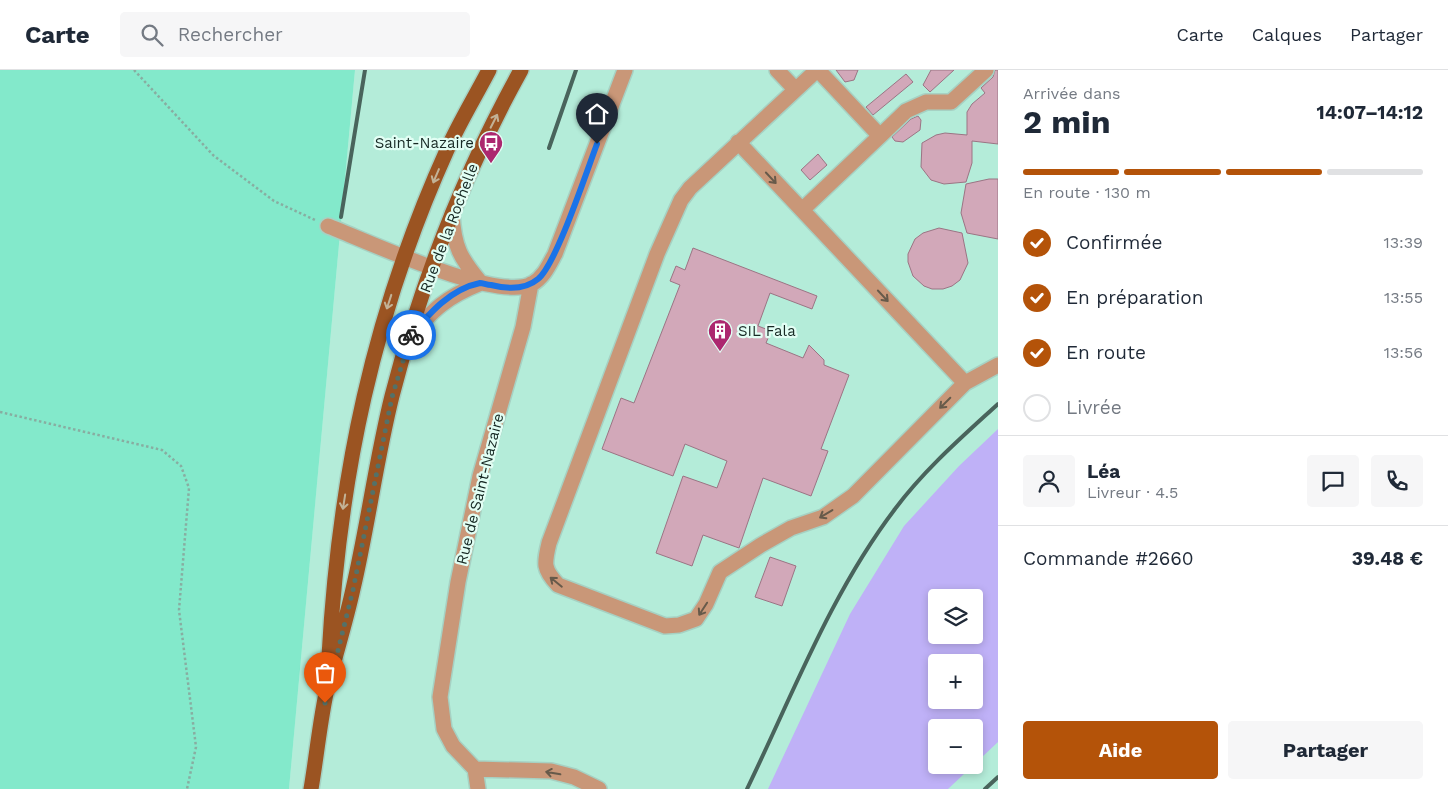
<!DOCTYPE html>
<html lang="fr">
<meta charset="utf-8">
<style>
:root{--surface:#fff;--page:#f6f6f7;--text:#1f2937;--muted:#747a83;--line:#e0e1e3;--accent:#b45309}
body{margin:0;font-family:"Work Sans",sans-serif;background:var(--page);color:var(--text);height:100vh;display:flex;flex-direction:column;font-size:19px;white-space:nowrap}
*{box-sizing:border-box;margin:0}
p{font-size:16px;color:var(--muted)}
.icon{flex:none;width:28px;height:28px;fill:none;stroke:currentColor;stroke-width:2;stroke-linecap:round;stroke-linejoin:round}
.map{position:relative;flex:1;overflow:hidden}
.side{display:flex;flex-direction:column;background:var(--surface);width:450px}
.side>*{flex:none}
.fabs{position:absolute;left:928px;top:519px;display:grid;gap:10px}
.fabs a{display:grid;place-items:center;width:55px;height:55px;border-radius:5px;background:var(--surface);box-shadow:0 2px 8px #0003;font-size:25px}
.pin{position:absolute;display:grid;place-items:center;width:42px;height:42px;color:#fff;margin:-51px -21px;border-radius:50% 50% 50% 0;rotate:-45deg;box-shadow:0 0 5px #0007}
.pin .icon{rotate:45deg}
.courier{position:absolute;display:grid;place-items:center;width:50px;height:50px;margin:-25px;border:4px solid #1a73e8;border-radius:50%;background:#fff;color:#222;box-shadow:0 1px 6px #0007}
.headline em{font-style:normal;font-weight:700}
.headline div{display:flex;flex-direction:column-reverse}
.headline{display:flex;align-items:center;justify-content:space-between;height:85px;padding:0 25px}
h1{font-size:32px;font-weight:700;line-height:38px}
.bar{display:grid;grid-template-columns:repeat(4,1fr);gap:8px 5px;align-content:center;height:60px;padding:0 25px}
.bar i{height:6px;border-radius:4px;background:var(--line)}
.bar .current{background:var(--accent)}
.bar p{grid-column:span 4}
.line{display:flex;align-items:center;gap:12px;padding:0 25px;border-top:1px solid var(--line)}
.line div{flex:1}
.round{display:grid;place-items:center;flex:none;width:52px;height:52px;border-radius:5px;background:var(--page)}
ol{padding:0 25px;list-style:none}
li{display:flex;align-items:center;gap:15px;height:55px}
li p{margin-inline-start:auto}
li .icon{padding:5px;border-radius:50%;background:var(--accent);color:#fff;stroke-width:4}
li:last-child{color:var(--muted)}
li i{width:28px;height:28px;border:2px solid var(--line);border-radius:50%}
.action{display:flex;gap:10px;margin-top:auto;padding:10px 25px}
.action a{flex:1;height:58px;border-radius:5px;background:var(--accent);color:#fff;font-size:20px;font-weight:700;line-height:58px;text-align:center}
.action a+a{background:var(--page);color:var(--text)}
header{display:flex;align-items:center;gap:30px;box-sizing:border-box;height:70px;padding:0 25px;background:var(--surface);border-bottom:1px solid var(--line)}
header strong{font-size:24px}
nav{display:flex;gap:28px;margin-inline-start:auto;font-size:18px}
.search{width:350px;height:45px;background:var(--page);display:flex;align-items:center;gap:12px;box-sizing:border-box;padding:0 18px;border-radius:5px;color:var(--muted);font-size:19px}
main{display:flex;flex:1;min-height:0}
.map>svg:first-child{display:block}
.built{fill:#b4ecd9;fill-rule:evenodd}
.green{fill:#83e9cb}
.water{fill:#bfb1f7;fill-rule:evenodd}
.building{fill:#d2a8b9;stroke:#9b7484}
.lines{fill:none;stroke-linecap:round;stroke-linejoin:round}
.minor-casing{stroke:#a6d1c3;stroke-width:18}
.major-casing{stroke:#a6d1c3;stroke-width:18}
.path{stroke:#88ada1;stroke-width:2.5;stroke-dasharray:2.5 2.5;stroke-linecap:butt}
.minor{stroke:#c99778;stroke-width:15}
.major{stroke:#9b5422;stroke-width:15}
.rail{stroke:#49645c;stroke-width:4}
.oneway{stroke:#c2b296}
.oneway2{stroke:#675a4a}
.done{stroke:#547168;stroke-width:5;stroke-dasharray:0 9}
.route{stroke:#1a73e8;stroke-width:6}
.labels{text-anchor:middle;stroke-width:4.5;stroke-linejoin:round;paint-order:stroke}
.poi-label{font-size:15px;fill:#172924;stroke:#e2fef4;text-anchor:end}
.street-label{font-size:15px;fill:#172924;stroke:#e2fef4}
</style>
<header>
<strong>Carte</strong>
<div class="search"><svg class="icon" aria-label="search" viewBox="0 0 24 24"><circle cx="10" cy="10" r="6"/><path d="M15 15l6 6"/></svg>Rechercher</div>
<nav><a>Carte</a><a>Calques</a><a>Partager</a></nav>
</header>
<main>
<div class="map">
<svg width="998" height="719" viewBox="0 0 998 719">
<rect width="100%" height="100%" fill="#c6f6e6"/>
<path class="built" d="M355,0H998V719H289ZM936,528H974V565H936ZM936,592H974V630H936ZM936,658H974V695H936Z"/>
<path class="green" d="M0,0H355L289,719H0Z"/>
<path class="water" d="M998,359V672L948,719H768L850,544L904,456L959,396ZM936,528H974V565H936ZM936,592H974V630H936ZM936,658H974V695H936Z"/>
<path class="building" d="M836,0H858L854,10L845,12Z
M931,0H954L930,22L923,15Z
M995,0H998V74L972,71V93L966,112L944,114L931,110L921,97L922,73L936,65L945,63L967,65V42L972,34L985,23L981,18L993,7Z
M906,4L913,12L873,45L866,37Z
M918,46L921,50L920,60L903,72L895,71L892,67L911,49Z
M818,84L827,95L810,110L801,100Z
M989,109H998V169L967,163L961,143L966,114Z
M939,158L962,163L968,193L960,210L952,216L943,219H932L924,216L913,206L908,192V184L915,169L923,163Z
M693,178L817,226L812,239L770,223L758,256L771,261L766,273L803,288L809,275L824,290V295L849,305L821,379L828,381L811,426L763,408L739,478L703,465L692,496L656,483L683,406L717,418L727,391L685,374L673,406L602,379L621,328L634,333L680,215L670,211L676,196L685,200Z
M770,487L796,496L782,536L755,527Z"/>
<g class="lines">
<g class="minor-casing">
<path id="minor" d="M777,0L795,19
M817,0L690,118L681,130L657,184L549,473C544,494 543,499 558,515L665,556L679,555L696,549L706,534L720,502L761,475L791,458L823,447L853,426L965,313L998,295
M880,66L906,41L926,32H951L986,0
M738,72L965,313
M802,140L880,66L818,0
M452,144C454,177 460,188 481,213
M328,156C367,171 496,232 532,214C544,207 549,195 555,184L625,0
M409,267C434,239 446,227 481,213
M475,699L551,701L574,707L599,719
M478,719L475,699L453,676L444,659L440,627L458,512L480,406L523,257L531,214"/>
</g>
<g class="major-casing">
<path id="major" d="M329,586C339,407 373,244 447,80C459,53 475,27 489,0
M311,719C317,684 320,649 328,614C336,583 346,551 353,519C368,455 376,390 392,326C421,213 464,103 521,0"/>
</g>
<path class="path" d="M134,0L213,85L274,131L315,150
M0,342L162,380L181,396L189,418L179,540L196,677L187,719"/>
<use href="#minor" class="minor"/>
<use href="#major" class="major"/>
<path class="rail" d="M549,78L576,0
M341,147L365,0
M747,719C793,624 831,523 895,439C925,399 962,367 998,334
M985,719L998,707"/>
</g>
<defs><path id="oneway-shaft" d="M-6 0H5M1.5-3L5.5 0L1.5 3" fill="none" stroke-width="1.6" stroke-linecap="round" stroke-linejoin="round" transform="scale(1.25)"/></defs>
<g class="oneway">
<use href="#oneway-shaft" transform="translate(494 51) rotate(-63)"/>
<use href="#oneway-shaft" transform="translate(436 106) rotate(113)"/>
<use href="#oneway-shaft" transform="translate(389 232) rotate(108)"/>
<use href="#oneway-shaft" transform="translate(344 432) rotate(99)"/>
</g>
<g class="oneway2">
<use href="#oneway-shaft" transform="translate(771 108) rotate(47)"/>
<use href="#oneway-shaft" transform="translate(883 226) rotate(47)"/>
<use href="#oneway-shaft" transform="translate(945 333) rotate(135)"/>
<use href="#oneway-shaft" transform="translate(826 444) rotate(149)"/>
<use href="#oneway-shaft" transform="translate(556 512) rotate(-141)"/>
<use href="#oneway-shaft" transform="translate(703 539) rotate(123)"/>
<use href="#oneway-shaft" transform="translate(553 703) rotate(-170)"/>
</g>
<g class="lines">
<path class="done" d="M325,633L353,520L392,327L411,265"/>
<path class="route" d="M411,265C429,244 450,219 480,213C483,213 487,215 491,215C507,219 525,220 538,209C556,195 587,100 597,74"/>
</g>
<defs>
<g id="bus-pin" transform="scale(1.25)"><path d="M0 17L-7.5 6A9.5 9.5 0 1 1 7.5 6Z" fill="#ac276f" stroke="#e2fef4"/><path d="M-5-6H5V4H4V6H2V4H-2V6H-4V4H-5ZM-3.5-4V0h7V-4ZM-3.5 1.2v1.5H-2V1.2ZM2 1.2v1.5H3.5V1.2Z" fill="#fff"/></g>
<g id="building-pin" transform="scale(1.25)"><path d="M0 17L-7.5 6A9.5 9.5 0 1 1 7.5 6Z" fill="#ac276f" stroke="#e2fef4"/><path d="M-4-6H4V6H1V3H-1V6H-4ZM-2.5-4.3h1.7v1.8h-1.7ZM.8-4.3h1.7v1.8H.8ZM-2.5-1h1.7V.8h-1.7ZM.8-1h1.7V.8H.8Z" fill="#fff"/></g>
</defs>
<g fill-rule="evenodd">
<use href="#bus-pin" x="491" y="73"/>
<use href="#building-pin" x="720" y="261"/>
</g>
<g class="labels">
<g class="poi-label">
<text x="474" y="78">Saint-Nazaire</text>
<text x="738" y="266" text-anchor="start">SIL Fala</text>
</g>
<g class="street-label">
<text transform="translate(449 158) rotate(-69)" y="5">Rue de la Rochelle</text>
<text transform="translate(480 419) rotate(-76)" y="5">Rue de Saint-Nazaire</text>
</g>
</g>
</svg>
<div class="fabs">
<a><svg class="icon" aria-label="layers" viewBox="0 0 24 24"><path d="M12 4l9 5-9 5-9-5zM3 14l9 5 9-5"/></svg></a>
<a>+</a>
<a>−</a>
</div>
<div class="pin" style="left:325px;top:633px;background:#ea580c"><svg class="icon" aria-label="bag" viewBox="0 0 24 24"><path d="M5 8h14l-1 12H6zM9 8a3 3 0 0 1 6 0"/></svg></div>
<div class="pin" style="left:597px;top:74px;background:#1f2937"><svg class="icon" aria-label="home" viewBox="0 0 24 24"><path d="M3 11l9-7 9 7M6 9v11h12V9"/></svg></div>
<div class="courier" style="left:411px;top:265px"><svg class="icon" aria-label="bike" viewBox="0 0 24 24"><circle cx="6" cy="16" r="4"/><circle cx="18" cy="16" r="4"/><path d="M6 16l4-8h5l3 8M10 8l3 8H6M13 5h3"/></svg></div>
</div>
<section class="side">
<div class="headline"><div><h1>2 min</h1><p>Arrivée dans</p></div><em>14:07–14:12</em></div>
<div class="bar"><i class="current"></i><i class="current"></i><i class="current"></i><i></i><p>En route · 130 m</p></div>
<ol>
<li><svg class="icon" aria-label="check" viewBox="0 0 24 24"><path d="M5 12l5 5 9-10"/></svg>Confirmée<p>13:39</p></li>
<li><svg class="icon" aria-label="check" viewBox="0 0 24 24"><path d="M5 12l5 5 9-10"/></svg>En préparation<p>13:55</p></li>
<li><svg class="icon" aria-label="check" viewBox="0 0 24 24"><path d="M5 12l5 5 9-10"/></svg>En route<p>13:56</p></li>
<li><i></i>Livrée</li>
</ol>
<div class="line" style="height:90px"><a class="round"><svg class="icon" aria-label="person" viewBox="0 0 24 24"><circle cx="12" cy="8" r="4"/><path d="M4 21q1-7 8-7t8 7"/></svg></a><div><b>Léa</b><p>Livreur · 4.5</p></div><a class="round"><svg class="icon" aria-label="chat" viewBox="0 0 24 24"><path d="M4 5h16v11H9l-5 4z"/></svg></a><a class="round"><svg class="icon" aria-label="phone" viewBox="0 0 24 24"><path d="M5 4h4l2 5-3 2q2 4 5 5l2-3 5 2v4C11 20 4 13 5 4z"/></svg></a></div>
<div class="line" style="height:65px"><div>Commande #2660</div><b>39.48 €</b></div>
<div class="action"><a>Aide</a><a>Partager</a></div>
</section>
</main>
